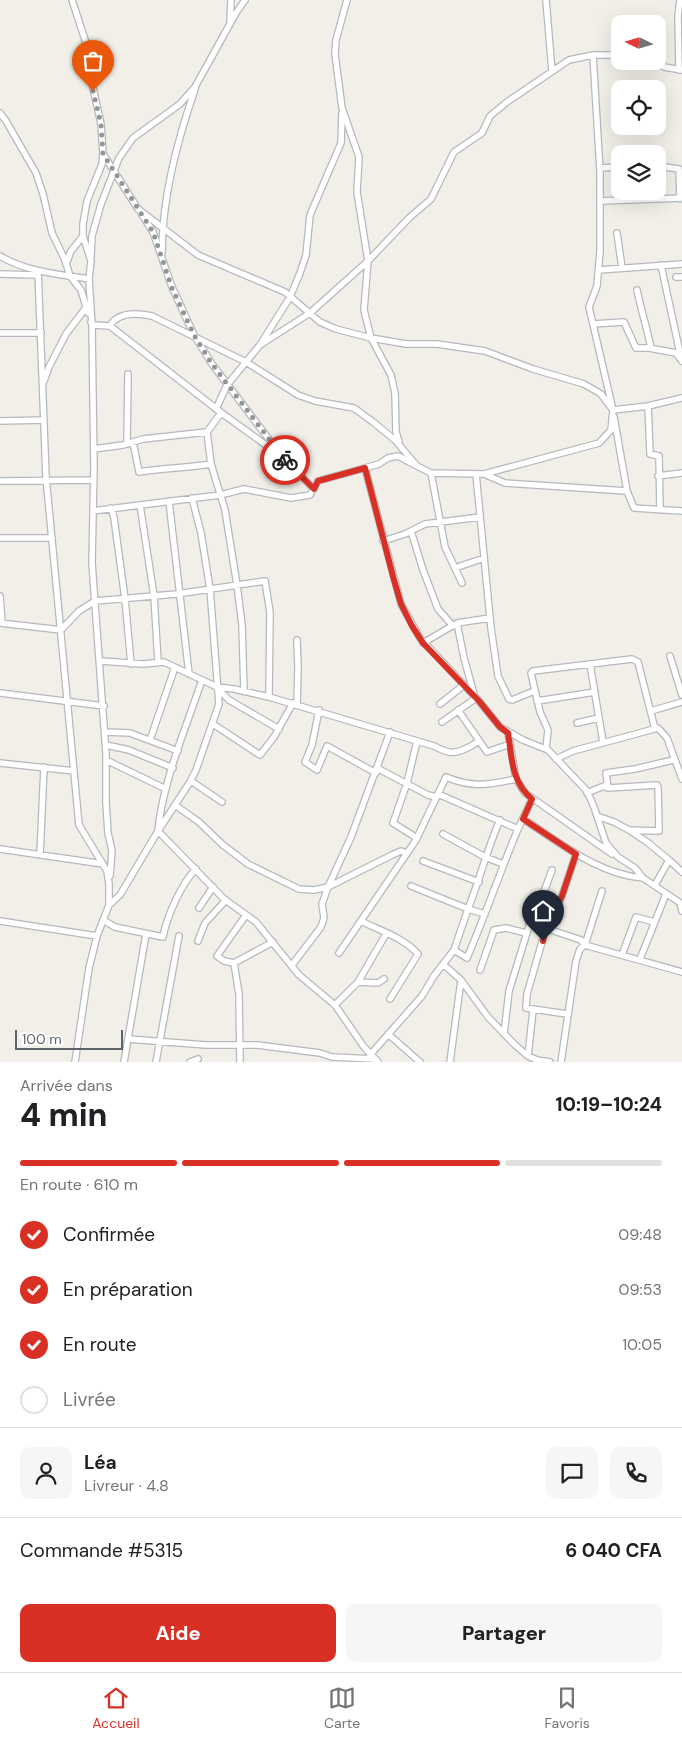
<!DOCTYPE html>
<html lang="fr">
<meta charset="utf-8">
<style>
:root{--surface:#fff;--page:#f6f6f6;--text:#202124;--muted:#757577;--line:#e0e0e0;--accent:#d93025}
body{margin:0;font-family:"DM Sans",sans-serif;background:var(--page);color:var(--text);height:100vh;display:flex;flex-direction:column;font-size:19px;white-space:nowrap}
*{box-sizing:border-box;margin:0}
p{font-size:16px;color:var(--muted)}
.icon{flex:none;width:28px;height:28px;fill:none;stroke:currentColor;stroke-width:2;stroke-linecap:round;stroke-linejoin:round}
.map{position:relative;height:1062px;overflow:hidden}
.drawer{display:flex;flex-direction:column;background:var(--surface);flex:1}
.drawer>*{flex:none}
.needle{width:32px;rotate:275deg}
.buttons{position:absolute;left:611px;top:15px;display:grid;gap:10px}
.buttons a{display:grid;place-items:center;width:55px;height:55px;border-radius:10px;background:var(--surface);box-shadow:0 5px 20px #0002;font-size:25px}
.scale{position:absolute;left:15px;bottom:12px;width:108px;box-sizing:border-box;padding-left:5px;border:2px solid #5f6368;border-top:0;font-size:14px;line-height:18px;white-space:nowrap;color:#5f6368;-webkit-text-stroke:4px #fff;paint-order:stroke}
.pin{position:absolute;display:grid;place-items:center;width:42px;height:42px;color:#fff;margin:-51px -21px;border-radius:50% 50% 50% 0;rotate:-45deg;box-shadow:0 0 5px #0007}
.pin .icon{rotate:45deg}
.courier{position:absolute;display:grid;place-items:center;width:50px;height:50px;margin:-25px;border:4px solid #d93025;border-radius:50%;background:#fff;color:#222;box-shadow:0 1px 6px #0007}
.overview em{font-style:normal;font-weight:800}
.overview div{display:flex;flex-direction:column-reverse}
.overview{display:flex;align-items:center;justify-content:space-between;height:85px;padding:0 20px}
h1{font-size:32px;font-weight:800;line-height:38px}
.bar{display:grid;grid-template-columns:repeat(4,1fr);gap:8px 5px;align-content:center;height:60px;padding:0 20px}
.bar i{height:6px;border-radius:4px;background:var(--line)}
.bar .current{background:var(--accent)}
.bar p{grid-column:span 4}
.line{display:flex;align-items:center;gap:12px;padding:0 20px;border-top:1px solid var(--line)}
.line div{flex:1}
.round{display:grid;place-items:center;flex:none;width:52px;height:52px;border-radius:10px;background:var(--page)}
ol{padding:0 20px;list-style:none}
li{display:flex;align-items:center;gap:15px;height:55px}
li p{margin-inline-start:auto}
li .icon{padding:5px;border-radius:50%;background:var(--accent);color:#fff;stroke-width:4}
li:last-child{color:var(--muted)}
li i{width:28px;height:28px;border:2px solid var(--line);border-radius:50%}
.button{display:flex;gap:10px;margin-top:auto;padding:10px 20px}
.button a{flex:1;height:58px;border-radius:10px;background:var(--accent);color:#fff;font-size:20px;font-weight:800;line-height:58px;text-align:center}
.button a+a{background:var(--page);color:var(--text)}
.menu{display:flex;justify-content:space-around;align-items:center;height:70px;border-top:1px solid var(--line);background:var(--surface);font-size:14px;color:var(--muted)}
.menu a{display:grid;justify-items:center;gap:2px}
.menu .current{color:var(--accent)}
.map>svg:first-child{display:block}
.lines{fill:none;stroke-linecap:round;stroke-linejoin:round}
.street-casing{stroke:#b5b8bc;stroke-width:8}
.street{stroke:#fff;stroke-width:5.5}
.done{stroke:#929495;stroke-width:5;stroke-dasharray:0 9}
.route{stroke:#d93025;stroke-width:6}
</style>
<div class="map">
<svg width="682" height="1062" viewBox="0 0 682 1062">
<rect width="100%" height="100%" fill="#f1efe8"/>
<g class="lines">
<g class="street-casing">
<path id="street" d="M347,0L336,40L335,54L342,108L359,157L357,192L368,261L364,310L371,338L391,375L395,393L396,432L399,442
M546,0L552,71
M230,23L231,0
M593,55L600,171V251L597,286L589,307L612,406
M658,55L664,67L682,70
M679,70L678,16L680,0
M0,113L6,121L36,173L43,194L52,233L65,260L70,276L81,290L88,313
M103,154L138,209L198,255L285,292L320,322L336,329L371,338L406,344H437L485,351L533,369L584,384L601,394L613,410L611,430L599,443L484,474
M658,166L679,169L680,199
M600,168L620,167
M600,201L682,198
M141,213L153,232L172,287L194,335L212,364L277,450
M617,233L622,268
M83,236L91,261L89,279L92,325L94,467L92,563L106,754V803L108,833L112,851L110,876
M162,253C162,198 177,142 195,89
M0,256C27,272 58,274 89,279
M91,256L92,236L101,204L119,158L133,138L180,104L195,87L236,13L245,0
M66,264L71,251L83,236V224L87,201L102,164L103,154L101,124L90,74V55L72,0
M661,265L681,358
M599,270L682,264
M38,271L46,477L79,825L107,871L109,884V905L97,936L89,968L75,1062
M0,274L38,275
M676,277H682
M637,290C641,310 647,328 651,348
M91,322L92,325L110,326L223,414L281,456L314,489
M593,324L624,322L636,348H649L676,353L682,361
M110,326C118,311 138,313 152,316L246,362L298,395L315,401L354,408L373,422L395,440L417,466L431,473L484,474L505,483L627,491L634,508L682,511
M0,333H41
M260,345L310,313L368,261L409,218L431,199L454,152L482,133L490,116L507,102L569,60L593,55H620
M44,381L49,367L66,334L88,305
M648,406L650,454L659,456L660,510
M216,409L227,385L260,345L290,297L300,273L306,255L310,215L341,143L342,113
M613,410L648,406L682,398
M614,417L627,491
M0,421L44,420
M207,432L221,413
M133,442L139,472C164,468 187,468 211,464
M127,444L128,374
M94,449L123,445L143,439L207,432L211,464L225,510L237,585L242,625L244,691
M365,468L401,604L420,638L479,701L500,727L523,740L548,750L587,791L594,807L606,843L618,857L635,868L643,878L682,904
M431,473L445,547L462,583
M476,474L491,628L498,676L509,699L512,700L534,691
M658,476L682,473
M0,481L94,480
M169,501L189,674
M140,505L154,596L158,662
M111,508L114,518L125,599L131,664
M93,511L220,495L244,489L291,498L310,495L318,481L379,464L388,458L398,456L415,465
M411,531L423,570L438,609L453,626
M0,538H52
M383,541L405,534L425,524L480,517
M455,568L484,558
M0,596L2,623
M0,623L61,630L79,611L95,601L177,594L265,581L270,612L269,697
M457,623L464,658L474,694
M297,640L298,667L297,704
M423,643L457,623L490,618
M670,656L682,695
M101,661L143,664L164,662L217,687L234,689L269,697L434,746C438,748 444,751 449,752C458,754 472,746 479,741
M590,664L603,742
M202,680C186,728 163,780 158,831L224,899L256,922L299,975L335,1005L364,1047L378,1062
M217,688L229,700L279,729
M0,693L104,706
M537,701L595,692
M440,704L464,685
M319,710L312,745L305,762L317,770L327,746L376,773
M458,710L487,752L510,744
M651,711L682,702
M442,722L476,698
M577,723L599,718
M213,724L260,755L274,737L293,703
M105,732L130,733L178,751
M508,733L516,779L525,793L612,854
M150,740L175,667
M106,745L129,750L173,768
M546,749L548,730L540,712L531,673L533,671L632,659L638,662L655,729
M556,759L573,751L658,728L667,738L682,779
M106,760L166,789
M0,763L74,771
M377,768L428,795L437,797
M191,781L222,802
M608,788L606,773L635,769L673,760
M587,793L604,786L608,788L657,785L658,787L659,831L629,830L614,822L597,816
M438,794L518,829L532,799
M175,805L199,822L223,845L248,864L299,889L314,890L328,887L392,855L401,851L407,853
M523,819C561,843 597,874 643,878
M629,830L647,842L669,860L655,885
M443,834L485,857L503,864
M417,838L393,823L407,783L417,741
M0,849L103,864
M40,855L44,767
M669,860L682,872
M423,861L479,882
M680,903L682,911
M109,905L120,895L158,831L190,782L196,770L219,704L210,589L201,533L192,498
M199,908L213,887
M485,914L468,909C480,879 487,849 500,820
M246,915L217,956L224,961L234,963L273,942
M103,920L115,927L163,937C167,916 181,884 196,869
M0,921L97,936
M361,921C379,930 404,938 418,954L390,999
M532,924L552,870
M198,941L205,923L226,900
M454,950L467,958C485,916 500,872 518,829
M339,953L416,840L446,777C472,788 489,785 516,779
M622,955L636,917L654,922
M640,959L666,894
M234,963L239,994L240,1062
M292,965L321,927L324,918L322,904L328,887L351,837L390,732
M444,965L461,980L488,1017L515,1045L528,1056L537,1060L550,1062
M480,970L494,930L506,928L526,933
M358,982L386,934
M335,1005L358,982L378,983L384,979
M567,1014L526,1008L527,994L546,928L562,896L576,854
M388,1034L420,1062
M504,1034L509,991L530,923L581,940L585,945L682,972
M128,1039L206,1045H257L320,1053L332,1057L375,1059
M370,1055L422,996L434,976L454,950L468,909L411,886
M528,1056L533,1010
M124,1062L146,934
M156,1062L179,936
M190,1062L198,1059
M450,1062L461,980
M561,1062L576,961L580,949L585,945L602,891"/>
</g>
<use href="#street" class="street"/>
</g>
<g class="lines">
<path class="done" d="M93,91L101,124L103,154L153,232L172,288L194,335L212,364L285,460"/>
<path class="route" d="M285,460L314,489L318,481L365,468L394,580L401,604L412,626L423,643L479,701L500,727L508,733C512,757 511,782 532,799L523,819L576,854L562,896L546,928L543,941"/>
</g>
</svg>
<div class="buttons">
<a><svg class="needle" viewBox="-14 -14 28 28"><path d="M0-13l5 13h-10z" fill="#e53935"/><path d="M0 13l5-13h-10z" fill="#757577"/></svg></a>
<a><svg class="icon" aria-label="locate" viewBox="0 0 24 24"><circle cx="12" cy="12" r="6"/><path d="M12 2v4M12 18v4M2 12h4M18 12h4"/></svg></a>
<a><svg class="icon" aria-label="layers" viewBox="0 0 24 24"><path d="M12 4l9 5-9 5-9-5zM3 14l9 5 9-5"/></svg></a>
</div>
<div class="scale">100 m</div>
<div class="pin" style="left:93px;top:91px;background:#ea580c"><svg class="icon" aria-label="bag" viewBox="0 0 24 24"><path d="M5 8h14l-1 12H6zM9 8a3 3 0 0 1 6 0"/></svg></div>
<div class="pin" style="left:543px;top:941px;background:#1f2937"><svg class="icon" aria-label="home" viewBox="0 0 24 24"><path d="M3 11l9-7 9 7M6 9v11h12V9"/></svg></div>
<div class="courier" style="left:285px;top:460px"><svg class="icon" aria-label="bike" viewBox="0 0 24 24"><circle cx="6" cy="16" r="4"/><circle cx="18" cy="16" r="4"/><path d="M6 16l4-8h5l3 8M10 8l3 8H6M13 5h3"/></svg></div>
</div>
<section class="drawer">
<div class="overview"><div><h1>4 min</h1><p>Arrivée dans</p></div><em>10:19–10:24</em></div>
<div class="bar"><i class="current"></i><i class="current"></i><i class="current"></i><i></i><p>En route · 610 m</p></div>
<ol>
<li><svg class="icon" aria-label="check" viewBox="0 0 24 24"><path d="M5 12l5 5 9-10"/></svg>Confirmée<p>09:48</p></li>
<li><svg class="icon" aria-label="check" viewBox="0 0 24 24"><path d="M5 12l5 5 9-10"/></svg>En préparation<p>09:53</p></li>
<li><svg class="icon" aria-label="check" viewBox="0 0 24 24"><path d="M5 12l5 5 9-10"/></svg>En route<p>10:05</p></li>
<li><i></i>Livrée</li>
</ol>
<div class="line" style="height:90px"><a class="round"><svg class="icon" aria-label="person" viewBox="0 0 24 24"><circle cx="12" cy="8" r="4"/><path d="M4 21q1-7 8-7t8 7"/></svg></a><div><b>Léa</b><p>Livreur · 4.8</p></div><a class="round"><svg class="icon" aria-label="chat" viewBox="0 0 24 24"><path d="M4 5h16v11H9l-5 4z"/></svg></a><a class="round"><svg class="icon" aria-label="phone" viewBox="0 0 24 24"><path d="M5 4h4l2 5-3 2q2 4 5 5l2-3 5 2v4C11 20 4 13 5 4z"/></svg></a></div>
<div class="line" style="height:65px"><div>Commande #5315</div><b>6 040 CFA</b></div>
<div class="button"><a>Aide</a><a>Partager</a></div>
</section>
<nav class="menu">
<a class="current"><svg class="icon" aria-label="home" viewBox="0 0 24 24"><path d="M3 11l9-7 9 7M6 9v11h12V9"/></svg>Accueil</a>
<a><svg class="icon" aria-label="map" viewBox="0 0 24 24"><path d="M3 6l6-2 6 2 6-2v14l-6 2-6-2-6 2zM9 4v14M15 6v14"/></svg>Carte</a>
<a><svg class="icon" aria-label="saved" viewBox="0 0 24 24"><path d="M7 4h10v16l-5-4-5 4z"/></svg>Favoris</a>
</nav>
